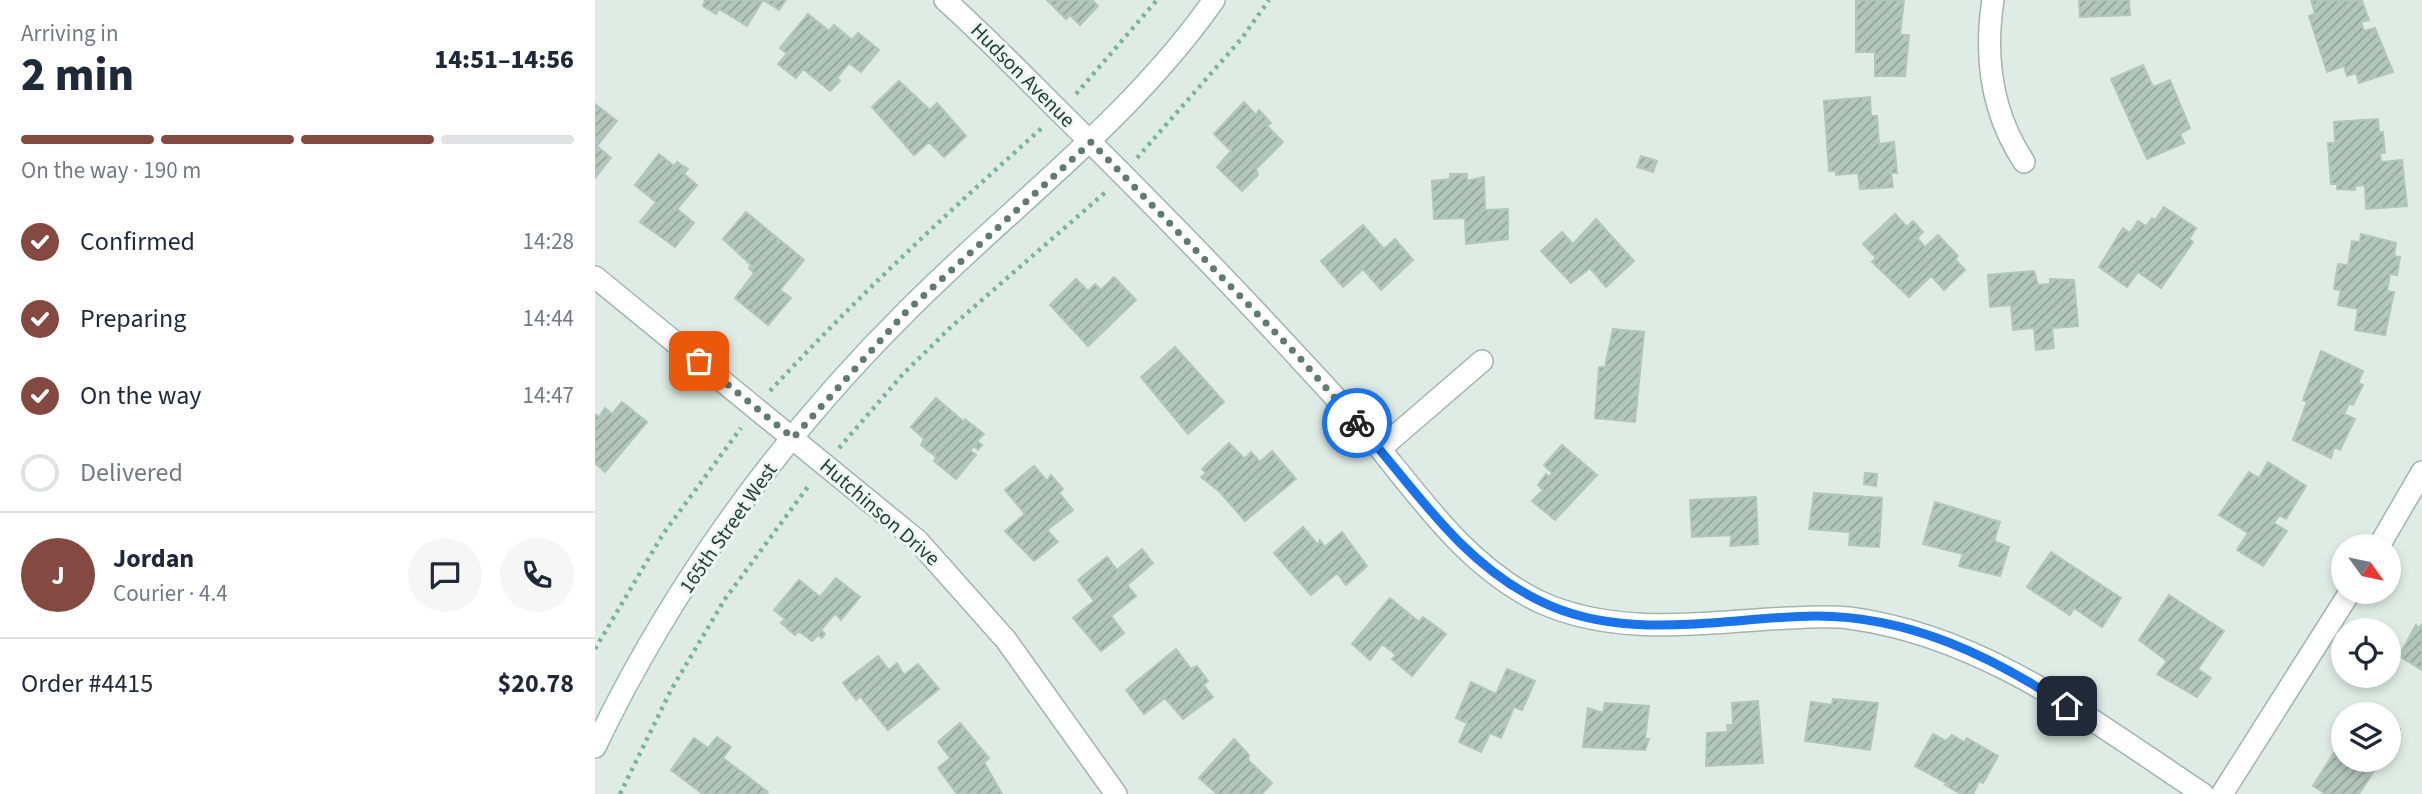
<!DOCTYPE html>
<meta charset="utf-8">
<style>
:root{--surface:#fff;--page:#f6f6f7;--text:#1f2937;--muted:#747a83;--line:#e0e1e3;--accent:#844940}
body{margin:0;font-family:"Source Sans 3",sans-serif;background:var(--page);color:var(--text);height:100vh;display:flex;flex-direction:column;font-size:26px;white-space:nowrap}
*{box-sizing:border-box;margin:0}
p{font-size:23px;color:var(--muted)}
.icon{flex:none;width:38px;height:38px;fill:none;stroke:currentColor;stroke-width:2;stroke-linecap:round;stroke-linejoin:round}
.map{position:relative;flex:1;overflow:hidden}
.panel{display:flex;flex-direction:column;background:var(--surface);width:595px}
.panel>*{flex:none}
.needle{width:46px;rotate:123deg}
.fabs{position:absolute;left:1736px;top:534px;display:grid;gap:14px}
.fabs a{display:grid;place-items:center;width:70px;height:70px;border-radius:50%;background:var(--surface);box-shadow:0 4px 10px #0003;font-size:35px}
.pin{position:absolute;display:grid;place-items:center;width:60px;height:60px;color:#fff;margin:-30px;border-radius:14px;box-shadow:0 4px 10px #0006}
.courier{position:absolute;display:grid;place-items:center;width:70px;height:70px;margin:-35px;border:5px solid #1a73e8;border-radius:50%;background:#fff;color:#222;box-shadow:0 2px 9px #0007}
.head em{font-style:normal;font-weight:800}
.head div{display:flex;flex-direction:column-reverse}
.head{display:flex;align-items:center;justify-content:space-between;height:119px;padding:0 21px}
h1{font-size:46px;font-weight:800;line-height:52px}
.bar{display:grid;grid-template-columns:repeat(4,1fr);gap:10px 7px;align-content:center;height:84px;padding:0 21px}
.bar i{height:9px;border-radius:5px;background:var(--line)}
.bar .current{background:var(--accent)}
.bar p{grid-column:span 4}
.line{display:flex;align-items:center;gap:18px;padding:0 21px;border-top:2px solid var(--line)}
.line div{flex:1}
.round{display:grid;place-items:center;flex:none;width:74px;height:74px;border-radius:37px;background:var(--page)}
ol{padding:0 21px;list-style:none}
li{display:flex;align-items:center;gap:21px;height:77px}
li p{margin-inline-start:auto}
li .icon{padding:7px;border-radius:50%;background:var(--accent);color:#fff;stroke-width:4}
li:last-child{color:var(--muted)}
li i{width:38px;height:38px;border:4px solid var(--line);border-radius:50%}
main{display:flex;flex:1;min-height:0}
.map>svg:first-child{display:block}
.building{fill:url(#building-hatch);stroke:#b1c6bd;stroke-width:2}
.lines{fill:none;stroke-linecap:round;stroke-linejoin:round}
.street-casing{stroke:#a1b4ad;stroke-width:24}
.secondary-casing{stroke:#9cb9ae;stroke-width:24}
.path{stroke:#7bb4a0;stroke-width:4.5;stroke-dasharray:3.5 5;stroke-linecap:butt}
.street{stroke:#fff;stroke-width:21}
.secondary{stroke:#fff;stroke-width:21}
.done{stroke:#627b72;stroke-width:7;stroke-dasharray:0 12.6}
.route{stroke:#1a73e8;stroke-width:9}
.labels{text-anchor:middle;stroke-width:6;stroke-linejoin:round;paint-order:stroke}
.street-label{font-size:21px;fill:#1e3e34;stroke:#f0f8f4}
</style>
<main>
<section class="panel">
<div class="head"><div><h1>2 min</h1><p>Arriving in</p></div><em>14:51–14:56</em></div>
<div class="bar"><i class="current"></i><i class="current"></i><i class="current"></i><i></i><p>On the way · 190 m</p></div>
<ol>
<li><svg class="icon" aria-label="check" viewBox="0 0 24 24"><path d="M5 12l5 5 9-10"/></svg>Confirmed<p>14:28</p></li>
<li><svg class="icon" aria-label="check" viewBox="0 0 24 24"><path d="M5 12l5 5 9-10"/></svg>Preparing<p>14:44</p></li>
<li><svg class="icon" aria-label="check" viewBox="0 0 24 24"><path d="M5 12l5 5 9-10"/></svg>On the way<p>14:47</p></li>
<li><i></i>Delivered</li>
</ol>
<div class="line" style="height:126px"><b class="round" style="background:var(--accent);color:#fff">J</b><div><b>Jordan</b><p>Courier · 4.4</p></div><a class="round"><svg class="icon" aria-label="chat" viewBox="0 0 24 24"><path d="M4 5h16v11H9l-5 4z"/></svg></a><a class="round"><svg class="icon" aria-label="phone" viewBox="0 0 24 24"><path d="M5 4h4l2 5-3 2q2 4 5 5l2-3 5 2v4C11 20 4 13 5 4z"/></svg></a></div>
<div class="line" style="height:91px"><div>Order #4415</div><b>$20.78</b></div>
</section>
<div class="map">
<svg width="1827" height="794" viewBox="0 0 1827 794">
<defs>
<pattern id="building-hatch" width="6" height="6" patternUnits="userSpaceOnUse" patternTransform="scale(1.75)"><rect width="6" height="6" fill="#b4c7bf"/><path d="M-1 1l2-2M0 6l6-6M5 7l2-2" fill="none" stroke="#92a39c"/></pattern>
</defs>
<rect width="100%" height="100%" fill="#dfece6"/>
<path class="building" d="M110,0H191L184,10L168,0L152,26L124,9L121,14L108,6Z
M452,0H497L503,6L485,25L475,15L471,19Z
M1261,0H1309L1305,35H1314L1310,76H1280V52H1261Z
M1484,0H1534L1535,15L1485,17Z
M1716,0L1767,1L1774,20L1766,22L1769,31L1780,28L1798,72L1764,83L1761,73L1752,76L1749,66L1732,72L1714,16L1720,14Z
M213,14L234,31L239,25L257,40L263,33L284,50L266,72L254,63L242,78L245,81L235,91L208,69L201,78L183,64L192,54L185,48Z
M1548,65L1558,87L1575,80L1595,128L1585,134L1589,143L1552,159L1516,79Z
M304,81L335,110L342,103L371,136L349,157L334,142L319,155L277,107Z
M1275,97L1276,116H1282L1284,144L1299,142L1302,173H1296L1298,187L1265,189L1263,173L1241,175V171H1234L1229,101Z
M649,102L661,115L664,110L676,123L672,126L688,142L661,169L663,175L647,191L622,167L636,151L619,134Z
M0,104L22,121L2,146L16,158L0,178Z
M1783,119L1784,132H1788L1790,153H1785L1786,162L1807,160L1812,206L1771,209L1770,185L1760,186V190L1742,189V184H1736L1733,143H1740L1739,122Z
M64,154L79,166L82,162L93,169L89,174L102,185L82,209L99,223L80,247L45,222L61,202L40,185Z
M1046,156L1062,161L1058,172L1042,167Z
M855,174H872V181L889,177L890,210L913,209V239L871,244L870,218L839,219L837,181L855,179Z
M1569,207L1601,228L1594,239L1598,242L1566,288L1543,272L1532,287L1504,267L1528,228L1535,233L1543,221L1551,226L1557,218L1560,220Z
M151,212L209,260L185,290L196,298L173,325L140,298L159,273L154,268L156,265L128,239Z
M1300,214L1312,227L1318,221L1328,232L1322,238L1330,247L1343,235L1363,256L1360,259L1370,270L1349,290L1336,276L1314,297L1277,262L1281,258L1268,244Z
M1001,219L1039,261L1011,287L995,268L976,283L946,251L967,232L978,244Z
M768,225L789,249L800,239L818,260L786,290L768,269L748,287L726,261Z
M1766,234L1801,243L1799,256L1805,257L1802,275L1795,274L1792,291L1799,292L1790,335L1760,330L1763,309L1743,305L1746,290L1739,289L1743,264L1753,265L1757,241L1765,242Z
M1439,271L1443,285L1455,284V279L1479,280L1483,326L1457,328L1459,348L1441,350L1439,328L1418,330L1416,305L1395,307L1393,275Z
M519,277L541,300L493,346L455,305L481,279L493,291L500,284L506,290Z
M1018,329L1049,332L1040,422L1000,418L1004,367H1010Z
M580,347L629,402L593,434L546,377Z
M1726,351L1768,371L1763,383L1768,385L1758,405L1754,403L1749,414L1760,419L1745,450L1739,447L1736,458L1698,440L1712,402L1708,400Z
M341,398L368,421L370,419L389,434L382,441L387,445L383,450L379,446L375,450L381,455L361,479L339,461L341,457L326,445L329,439L316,427Z
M27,402L52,422L10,472L0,463V414L4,417L10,408L17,414Z
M634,443L650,459L656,452L665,462L677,451L701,479L650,521L625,492L606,477L611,473L607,469Z
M967,445L1002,475L960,520L937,501L948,490L943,485L951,474L954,477L957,473L949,465Z
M1673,462L1711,486L1691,519L1684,515L1679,523L1692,531L1668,566L1642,550L1653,533L1624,515L1654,472L1664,478Z
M439,466L452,481L456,475L468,489L464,493L478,510L452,530L463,542L439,561L410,531L430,514L410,490Z
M1270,473L1282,474L1281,486L1269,484Z
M1219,493L1287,498L1284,547L1254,545L1255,532L1214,529Z
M1161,497L1163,544L1135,546L1137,535L1097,537L1095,500Z
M1340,502L1405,522L1399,541L1414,547L1405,576L1364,566L1368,554L1328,544Z
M708,527L723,545L725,540L730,547L747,532L772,566L751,585L742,573L716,595L679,553Z
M547,549L558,563L532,585L541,596L516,616L529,633L506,651L478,618L499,601L483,580L512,557L522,570Z
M1456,552L1526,598L1507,627L1479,608L1475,615L1432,587Z
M241,578L265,597L246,620L240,613L226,630L230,634L227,638L223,635L217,641L203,631L200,635L186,623L190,619L179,610L204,580L225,597Z
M1574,595L1629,631L1603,669L1616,678L1602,697L1562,674L1572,661L1544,640Z
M795,598L824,622L828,617L851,634L817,676L797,659L801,655L787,644L775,660L757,644Z
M1827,624V670L1804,656L1821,625L1824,628Z
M581,649L596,669L602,666L613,681L608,685L618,697L588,719L570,698L549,714L531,690Z
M283,656L294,670L302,663L309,675L323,664L344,689L293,730L265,696L261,700L248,683Z
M912,669L940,681L927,710L919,707L906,738L895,733L886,752L864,742L872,723L861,718L876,682L901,694Z
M1238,699L1283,703L1275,750L1210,741L1216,702L1237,705Z
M1163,701L1168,763L1111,766L1112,733L1133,732L1132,725H1138L1137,703Z
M1010,703L1054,706L1050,739H1054L1050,750L988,747L993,708L1008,713Z
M1794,722L1805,729L1794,747Z
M365,723L394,758L389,762L407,794H362L343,768L355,758L343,742Z
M1338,734L1351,741L1357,735L1369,742L1372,738L1403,756L1388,783L1384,781L1378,794H1366L1350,785L1353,784L1320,766Z
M122,737L136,747L128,758L173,792L171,794H108L76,770L99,738L113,748Z
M639,739L654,755L653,760L677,783L667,794H622L604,778Z
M1746,742L1748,760H1786L1764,794H1731L1718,786Z"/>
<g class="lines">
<g class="street-casing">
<path id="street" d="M350,0C389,35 425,72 462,109C544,190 625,272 703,357C731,387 760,418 786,450C832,507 876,568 943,601C1015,635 1099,624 1175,619C1201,618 1228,615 1254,618C1390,636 1496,720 1608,794
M1398,0C1389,58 1396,112 1429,162
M0,277L323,541L411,640L521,794
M785,449L887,361
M1784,546L1827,472
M1627,794L1755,592"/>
</g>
<g class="secondary-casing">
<path id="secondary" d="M0,747C77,586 185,437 312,311C415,207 534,121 619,0"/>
</g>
<path class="path" d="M481,94L562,0
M542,158L647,38L674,0
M175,391C261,298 353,212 448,127
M244,448L308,374L356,327L513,190
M0,649L68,534L146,428
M25,794L76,690L130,599L215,484"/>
<use href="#street" class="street"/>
<use href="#secondary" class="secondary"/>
</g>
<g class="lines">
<path class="done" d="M104,361L198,438L311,312L496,142L703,356L762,423"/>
<path class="route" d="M762,423C819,487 864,561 943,600C1029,644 1130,617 1221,616C1314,616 1397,656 1472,706"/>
</g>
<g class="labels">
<g class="street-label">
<text transform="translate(428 75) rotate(45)" y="7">Hudson Avenue</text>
<text transform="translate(285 512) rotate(41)" y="7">Hutchinson Drive</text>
<text transform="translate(133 528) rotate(-55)" y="7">165th Street West</text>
</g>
</g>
</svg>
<div class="fabs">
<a><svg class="needle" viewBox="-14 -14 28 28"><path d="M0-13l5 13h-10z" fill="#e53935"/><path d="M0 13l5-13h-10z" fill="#747a83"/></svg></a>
<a><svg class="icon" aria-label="locate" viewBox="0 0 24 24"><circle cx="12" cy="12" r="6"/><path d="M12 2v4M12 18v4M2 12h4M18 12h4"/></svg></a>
<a><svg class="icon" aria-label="layers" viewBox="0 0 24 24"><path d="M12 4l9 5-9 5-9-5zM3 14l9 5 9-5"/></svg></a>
</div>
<div class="pin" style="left:104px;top:361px;background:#ea580c"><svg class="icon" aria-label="bag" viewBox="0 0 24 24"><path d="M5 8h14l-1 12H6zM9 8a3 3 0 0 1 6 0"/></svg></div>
<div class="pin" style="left:1472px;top:706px;background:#1f2937"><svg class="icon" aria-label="home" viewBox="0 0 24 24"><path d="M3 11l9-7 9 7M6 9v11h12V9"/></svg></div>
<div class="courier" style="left:762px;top:423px"><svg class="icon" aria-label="bike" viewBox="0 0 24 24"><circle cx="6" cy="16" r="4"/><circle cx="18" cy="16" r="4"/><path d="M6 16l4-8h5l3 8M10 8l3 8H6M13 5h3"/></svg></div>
</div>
</main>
